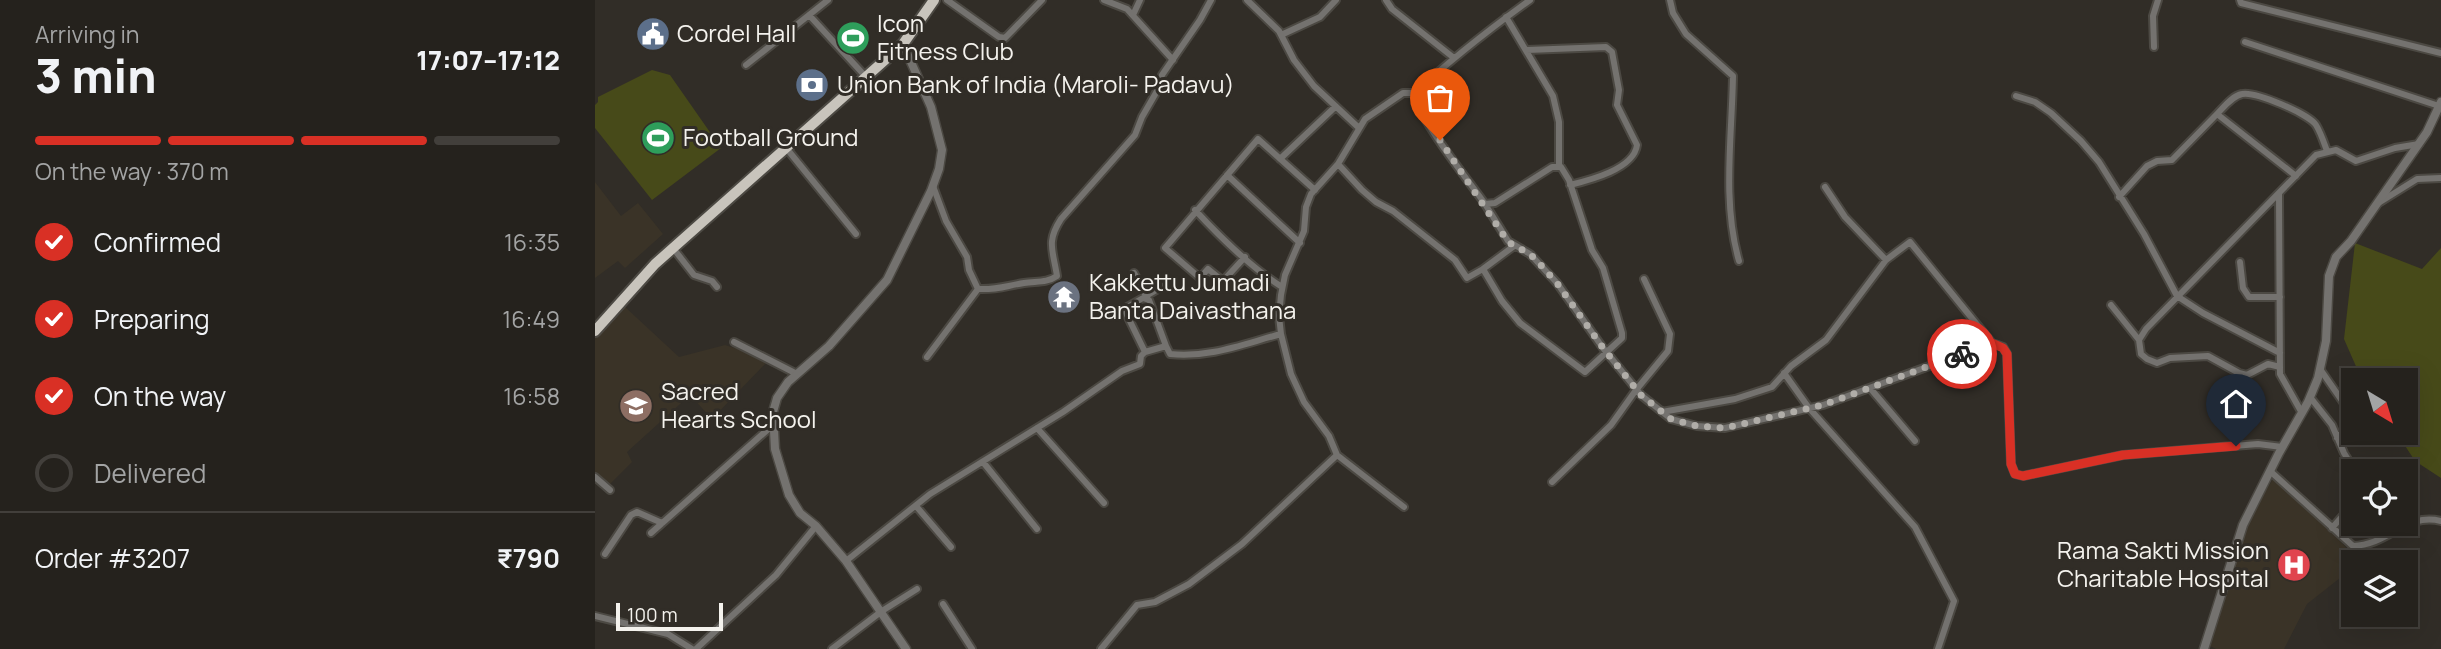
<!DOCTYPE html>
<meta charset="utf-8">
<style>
:root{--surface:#25221d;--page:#2d2a26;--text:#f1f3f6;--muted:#a3a4a4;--line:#423f3b;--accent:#d93025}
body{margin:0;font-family:Manrope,sans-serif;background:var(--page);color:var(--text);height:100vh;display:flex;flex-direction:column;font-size:26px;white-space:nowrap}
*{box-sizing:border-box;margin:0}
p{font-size:23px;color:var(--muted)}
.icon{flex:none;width:38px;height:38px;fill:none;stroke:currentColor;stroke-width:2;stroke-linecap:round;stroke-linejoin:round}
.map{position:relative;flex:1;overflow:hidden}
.drawer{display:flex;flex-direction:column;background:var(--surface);width:595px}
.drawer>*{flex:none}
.needle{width:46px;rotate:142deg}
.tools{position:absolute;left:1746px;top:368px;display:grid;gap:14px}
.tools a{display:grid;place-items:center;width:77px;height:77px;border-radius:0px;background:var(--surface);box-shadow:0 7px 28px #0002,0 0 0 2px var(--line);font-size:35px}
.scale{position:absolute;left:21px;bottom:18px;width:107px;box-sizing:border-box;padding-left:7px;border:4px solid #f4f2ed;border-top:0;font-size:19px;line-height:24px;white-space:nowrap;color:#f4f2ed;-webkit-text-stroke:5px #312d27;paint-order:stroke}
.pin{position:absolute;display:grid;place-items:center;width:60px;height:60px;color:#fff;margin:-72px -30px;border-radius:50% 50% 50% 0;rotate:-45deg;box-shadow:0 0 7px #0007}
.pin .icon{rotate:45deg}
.courier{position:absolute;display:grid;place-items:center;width:70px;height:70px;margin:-35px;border:5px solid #d93025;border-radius:50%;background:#fff;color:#222;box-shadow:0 2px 9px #0007}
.overview em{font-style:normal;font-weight:800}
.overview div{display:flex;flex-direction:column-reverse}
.overview{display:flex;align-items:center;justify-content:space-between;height:119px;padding:0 35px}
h1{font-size:46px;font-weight:800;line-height:52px}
.bar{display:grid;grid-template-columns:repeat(4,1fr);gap:10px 7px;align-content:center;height:84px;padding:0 35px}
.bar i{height:9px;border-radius:5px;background:var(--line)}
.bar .current{background:var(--accent)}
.bar p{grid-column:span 4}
.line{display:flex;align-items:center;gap:18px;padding:0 35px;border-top:2px solid var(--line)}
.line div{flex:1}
ol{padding:0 35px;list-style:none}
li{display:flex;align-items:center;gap:21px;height:77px}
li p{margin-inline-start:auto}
li .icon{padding:7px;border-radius:50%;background:var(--accent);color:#fff;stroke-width:4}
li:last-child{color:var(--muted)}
li i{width:38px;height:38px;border:4px solid var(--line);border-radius:50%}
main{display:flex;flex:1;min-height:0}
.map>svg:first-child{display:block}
.built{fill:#3a3327}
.green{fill:#474a19}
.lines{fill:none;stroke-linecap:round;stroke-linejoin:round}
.minor-casing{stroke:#4c4943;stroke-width:10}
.tertiary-casing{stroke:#4c4943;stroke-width:11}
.trunk-casing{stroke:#4c4943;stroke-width:14}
.minor{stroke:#74726f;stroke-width:6}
.tertiary{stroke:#74726f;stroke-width:8}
.trunk{stroke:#c8c4bc;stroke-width:10}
.done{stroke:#b0ada8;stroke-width:7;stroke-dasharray:0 12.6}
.route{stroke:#d93025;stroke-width:9}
.labels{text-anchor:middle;stroke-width:6;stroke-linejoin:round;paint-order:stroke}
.poi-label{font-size:24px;fill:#f4f2ed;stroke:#312d27;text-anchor:start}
</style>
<main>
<section class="drawer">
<div class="overview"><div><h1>3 min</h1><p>Arriving in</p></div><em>17:07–17:12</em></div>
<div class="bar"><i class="current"></i><i class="current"></i><i class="current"></i><i></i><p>On the way · 370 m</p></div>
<ol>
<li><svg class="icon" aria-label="check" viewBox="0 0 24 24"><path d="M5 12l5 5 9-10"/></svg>Confirmed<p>16:35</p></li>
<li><svg class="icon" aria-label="check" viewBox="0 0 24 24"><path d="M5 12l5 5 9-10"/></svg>Preparing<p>16:49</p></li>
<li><svg class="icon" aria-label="check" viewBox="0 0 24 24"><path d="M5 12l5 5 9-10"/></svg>On the way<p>16:58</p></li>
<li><i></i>Delivered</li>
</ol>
<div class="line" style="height:91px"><div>Order #3207</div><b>₹790</b></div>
</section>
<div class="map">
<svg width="1846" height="649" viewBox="0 0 1846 649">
<rect width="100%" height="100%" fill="#312d27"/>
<path class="built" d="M0,182L26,216L43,203L68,234L30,268L23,261L0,278Z
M29,306L84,357L130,345L168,357L171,363L117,419L95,395L32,452L37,462L13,486L0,477V337Z
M1679,477L1766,562H1759V567L1712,604L1689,649H1621L1615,646L1650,527Z"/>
<path class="green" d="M57,70L75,75L126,148L57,200L0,128V105L3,102V97Z
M1760,243L1827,269L1846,248V478L1820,461L1801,432H1811V380H1767L1749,339Z"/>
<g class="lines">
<g class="minor-casing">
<path id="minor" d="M352,0L404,37L410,38L447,0
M509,0L532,9L578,60
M652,0L684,31L699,60L719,86L764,128
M791,0L797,9L859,58
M1075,0L1078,13L1091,34L1138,76C1137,136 1127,202 1144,261
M1645,0L1646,3L1846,53
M214,15L271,77
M538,15L545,0
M911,17L958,96L964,122V167
M686,35L725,17L741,0
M1650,42L1844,106
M1559,47L1558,16L1563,0
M932,50L1011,47L1017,52L1024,90L1022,105L1042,145C1039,169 995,180 975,185
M151,65L233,0
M1421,96L1440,102L1456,113L1486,141L1504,162L1549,234L1582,296L1608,313L1685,353
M1622,114C1629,107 1637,96 1647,94C1660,91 1714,114 1721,125C1726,133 1729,143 1732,151
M192,149L261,234
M685,159L740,107
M743,164L767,190L781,202L798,211L860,260L872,278L888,269
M632,175L705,243
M338,186L351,221L372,257L374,270L383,289C403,290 410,286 429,283C441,281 452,283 462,276C458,250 451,242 466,219L540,135L547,117L562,91L567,75L605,20L616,0
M1230,187L1250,217L1291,260
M1684,194L1685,374L1707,413
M1524,197L1552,166L1562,161L1577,160L1622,114L1701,176
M1785,202L1822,179L1846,178
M890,204L913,241L935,254L962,283L1008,348L1046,395L1076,419L1102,426L1130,428L1228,405L1397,343L1408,347L1412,354L1416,464L1420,474L1428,476L1528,455L1663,444L1687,447
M600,210C626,238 655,267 687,287
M919,246L888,269L907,301L925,323L990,372L1027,338V333L1008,268L997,250L974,180L966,167H957L900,203L890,204C874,181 821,116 820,93C856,59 895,29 935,0
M78,248L99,275L117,281L122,287
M650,257L628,281L613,269L605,278L570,248L663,139L720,190
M1645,262L1648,288L1654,297H1685
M539,273L551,296V299
M551,296L570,285
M1516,305L1544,340L1546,354L1552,359L1562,363L1575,358L1613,356L1644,373L1652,375L1673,364L1685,367
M1544,340L1551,329L1721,155L1741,150L1761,161L1800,148L1824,144
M139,342L202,374
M550,352L530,311L532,307L548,298L554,300L571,346
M332,357L383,289
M1725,369L1759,418
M1189,373L1214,408L1320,527L1359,601L1343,649
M1275,388L1320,441
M1715,397L1737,425L1749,453L1760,471
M1067,412L1140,399L1177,387L1196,366L1231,340L1291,260L1315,242L1397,343
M442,428L509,503
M1742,438L1759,422
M742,455L809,507
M388,462L442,529
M1675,471L1758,546C1794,545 1811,512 1846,521
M0,477L15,490
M957,482L1016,425L1041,390L1073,351L1075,334L1049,279
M321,506L356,547
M1737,528L1759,503
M56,533L179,424
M10,554L36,515L42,512L67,523
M251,561L335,494L468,412L527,371L545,364L546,356L550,352L571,346L575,354C615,358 648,344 686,334
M348,604L377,649
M0,616L73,634L97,649
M101,649L181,575L221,526
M237,649L287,611L322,589
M506,649L542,605L560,602L594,584L647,544L742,455L734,436L709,402L696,374L686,334L684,316L686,295L690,275L709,231L711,207L716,194L743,164L770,119L808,93H820"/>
</g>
<g class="tertiary-casing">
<path id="tertiary" d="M308,44L336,107L347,150L344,169L336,191L292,280L234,346L193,382L182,398L178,412L180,449L194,495L205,513L221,526L251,561L311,649
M1609,649L1648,525L1684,453L1713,402L1723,378L1731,341L1734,276L1741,257L1756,241L1832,132L1846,102"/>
</g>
<g class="trunk-casing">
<path id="trunk" d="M0,331L60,264L308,44L339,0"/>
</g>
<use href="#minor" class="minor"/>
<use href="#tertiary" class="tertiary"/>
<use href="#trunk" class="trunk"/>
</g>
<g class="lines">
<path class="done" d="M845,140L913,242L935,254L944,263L962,283L1008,348L1046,395L1076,419L1102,426L1130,428L1228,405L1367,354"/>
<path class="route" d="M1367,354L1397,343L1408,348L1412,354L1416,464L1420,474L1428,476L1528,455L1641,446"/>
</g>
<defs>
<g id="civic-disc" transform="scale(1.75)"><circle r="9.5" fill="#5c6f8a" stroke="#312d27"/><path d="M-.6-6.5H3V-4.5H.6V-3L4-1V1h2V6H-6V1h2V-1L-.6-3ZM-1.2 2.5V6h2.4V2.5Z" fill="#fff"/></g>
<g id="stadium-disc" transform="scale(1.75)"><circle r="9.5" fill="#2e9e5b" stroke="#312d27"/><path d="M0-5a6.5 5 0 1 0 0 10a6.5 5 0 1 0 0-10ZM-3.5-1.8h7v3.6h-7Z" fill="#fff"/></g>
<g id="bank-disc" transform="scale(1.75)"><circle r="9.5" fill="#5c6f8a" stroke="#312d27"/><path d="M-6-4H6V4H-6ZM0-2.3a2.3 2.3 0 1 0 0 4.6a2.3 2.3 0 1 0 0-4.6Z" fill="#fff"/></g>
<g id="temple-disc" transform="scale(1.75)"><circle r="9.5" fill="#6b7280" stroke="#312d27"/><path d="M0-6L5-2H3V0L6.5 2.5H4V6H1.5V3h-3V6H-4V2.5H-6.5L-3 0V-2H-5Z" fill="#fff"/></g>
<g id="school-disc" transform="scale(1.75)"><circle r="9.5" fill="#8d6e63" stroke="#312d27"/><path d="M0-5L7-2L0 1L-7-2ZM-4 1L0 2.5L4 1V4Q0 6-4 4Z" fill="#fff"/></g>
<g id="hospital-disc" transform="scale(1.75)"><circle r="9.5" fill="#e0444e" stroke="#312d27"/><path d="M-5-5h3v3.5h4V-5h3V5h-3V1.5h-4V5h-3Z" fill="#fff"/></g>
</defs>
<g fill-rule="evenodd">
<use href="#civic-disc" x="58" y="34"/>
<use href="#stadium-disc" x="258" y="38"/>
<use href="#bank-disc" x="217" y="85"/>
<use href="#stadium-disc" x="63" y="138"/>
<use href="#temple-disc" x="469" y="297"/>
<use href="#school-disc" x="41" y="406"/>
<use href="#hospital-disc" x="1699" y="565"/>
</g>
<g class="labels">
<g class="poi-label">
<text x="282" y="32">Icon<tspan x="282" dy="28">Fitness Club</tspan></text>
<text x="82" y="42">Cordel Hall</text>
<text x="242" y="93">Union Bank of India (Maroli- Padavu)</text>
<text x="88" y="146">Football Ground</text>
<text x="494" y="291">Kakkettu Jumadi<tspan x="494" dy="28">Banta Daivasthana</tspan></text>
<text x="66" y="400">Sacred<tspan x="66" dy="28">Hearts School</tspan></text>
<text x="1674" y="559" text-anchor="end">Rama Sakti Mission<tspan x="1674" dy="28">Charitable Hospital</tspan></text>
</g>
</g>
</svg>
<div class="tools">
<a><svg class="needle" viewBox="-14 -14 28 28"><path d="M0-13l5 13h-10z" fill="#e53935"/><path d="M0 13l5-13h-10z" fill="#a3a4a4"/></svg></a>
<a><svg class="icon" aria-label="locate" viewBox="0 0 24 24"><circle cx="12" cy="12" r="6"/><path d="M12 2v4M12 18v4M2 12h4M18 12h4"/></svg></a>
<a><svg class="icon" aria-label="layers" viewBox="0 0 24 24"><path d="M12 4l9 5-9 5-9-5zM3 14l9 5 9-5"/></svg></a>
</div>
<div class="scale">100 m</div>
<div class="pin" style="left:845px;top:140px;background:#ea580c"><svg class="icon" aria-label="bag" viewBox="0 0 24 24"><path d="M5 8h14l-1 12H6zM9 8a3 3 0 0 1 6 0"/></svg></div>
<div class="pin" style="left:1641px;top:446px;background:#1f2937"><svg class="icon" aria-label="home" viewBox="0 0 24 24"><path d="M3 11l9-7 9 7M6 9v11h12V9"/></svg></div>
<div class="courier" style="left:1367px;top:354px"><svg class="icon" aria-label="bike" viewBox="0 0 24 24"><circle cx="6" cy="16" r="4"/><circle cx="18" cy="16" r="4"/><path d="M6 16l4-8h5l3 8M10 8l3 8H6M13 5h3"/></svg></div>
</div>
</main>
